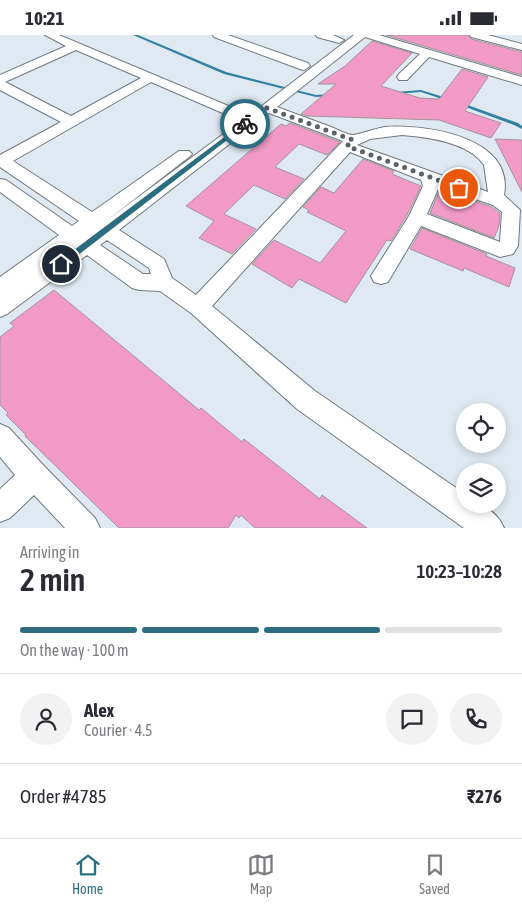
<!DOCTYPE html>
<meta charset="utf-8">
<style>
:root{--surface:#fff;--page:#f2f2f3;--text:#2b2b33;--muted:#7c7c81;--line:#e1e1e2;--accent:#2c6e81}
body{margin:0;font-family:"Asap Condensed",sans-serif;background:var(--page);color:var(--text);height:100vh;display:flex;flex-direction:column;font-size:19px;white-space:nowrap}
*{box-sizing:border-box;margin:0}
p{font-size:16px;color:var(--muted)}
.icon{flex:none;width:28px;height:28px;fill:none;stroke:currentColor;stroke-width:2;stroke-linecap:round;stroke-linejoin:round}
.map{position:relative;height:493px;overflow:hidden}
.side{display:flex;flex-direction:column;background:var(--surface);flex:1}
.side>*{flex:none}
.tools{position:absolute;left:456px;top:368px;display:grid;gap:10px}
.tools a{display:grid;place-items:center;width:50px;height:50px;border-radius:50%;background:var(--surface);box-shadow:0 2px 8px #0003;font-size:25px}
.pin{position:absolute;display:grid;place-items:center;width:42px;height:42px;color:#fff;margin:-21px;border:2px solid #fff;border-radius:50%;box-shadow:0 1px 5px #0007}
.courier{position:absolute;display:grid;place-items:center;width:50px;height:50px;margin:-25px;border:4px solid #2c6e81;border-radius:50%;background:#fff;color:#222;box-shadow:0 1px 6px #0007}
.summary em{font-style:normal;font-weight:600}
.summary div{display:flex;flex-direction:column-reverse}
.summary{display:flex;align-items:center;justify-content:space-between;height:85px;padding:0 20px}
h1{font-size:32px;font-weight:600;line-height:38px}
.bar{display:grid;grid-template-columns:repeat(4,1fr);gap:8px 5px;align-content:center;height:60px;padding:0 20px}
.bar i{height:6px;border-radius:4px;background:var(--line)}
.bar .active{background:var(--accent)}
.bar p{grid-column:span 4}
.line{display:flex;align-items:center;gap:12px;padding:0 20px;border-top:1px solid var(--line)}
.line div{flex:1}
.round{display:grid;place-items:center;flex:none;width:52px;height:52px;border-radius:26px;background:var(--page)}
.status{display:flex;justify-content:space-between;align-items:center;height:35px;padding:0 25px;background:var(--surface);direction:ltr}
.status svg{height:14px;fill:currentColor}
.tab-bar{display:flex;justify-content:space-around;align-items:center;height:70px;border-top:1px solid var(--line);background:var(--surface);font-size:14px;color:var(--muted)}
.tab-bar a{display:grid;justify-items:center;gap:2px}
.tab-bar .active{color:var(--accent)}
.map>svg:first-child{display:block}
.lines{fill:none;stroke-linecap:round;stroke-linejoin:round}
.stream{fill:#3282a1;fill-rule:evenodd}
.building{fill:#f19ac6;stroke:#a1969b}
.minor-casing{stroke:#70797f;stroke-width:2}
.minor{fill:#fff;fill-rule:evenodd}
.route{fill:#2c6e81}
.done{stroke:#5c6165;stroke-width:5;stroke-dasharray:0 9}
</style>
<div class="status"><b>10:21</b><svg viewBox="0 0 49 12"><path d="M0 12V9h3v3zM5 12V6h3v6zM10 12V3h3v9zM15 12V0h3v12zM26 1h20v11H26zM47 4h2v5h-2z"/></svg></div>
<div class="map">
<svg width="522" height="493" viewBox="0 0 522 493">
<rect width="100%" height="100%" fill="#e0e9f1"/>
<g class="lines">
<path class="stream" d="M133,0H138L226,37L316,60L330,59L332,60L330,61L316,62L224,39Z
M421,55L450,64L451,65L448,66L421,57L395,59L393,58L395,57Z
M460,68H462L518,88L522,91V94L514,90L460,70Z"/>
</g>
<path class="building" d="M386,0H468L471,4L522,17V40Z
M372,6L412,18L381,51L420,63L439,64L462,34L488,42L465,76L501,88L491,103L439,85L307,81L301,79L336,49H318L345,31Z
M290,88L340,107L327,120L299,109L275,132L304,144L285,164L254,150L224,179L256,194L232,219L199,203L214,186L186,171L281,89L286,91Z
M495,104L522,105V157Z
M363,124L394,136L392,139L421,151L407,180L391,206L387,205L346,268L299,244L292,253L252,229L274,205L320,228L346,196L307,177L309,175L303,172L321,152L334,158Z
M440,154L492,172L500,178L499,191L494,203L430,178Z
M422,193L487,219L486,221L515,233L509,252L464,233L463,236L410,214Z
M54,255L199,375L201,373L242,407L244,404L320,464L322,460L367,493H255L241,480L239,483L236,480L228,493H119L25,401L26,400L6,380L8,378L0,370V302L14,291L10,288Z"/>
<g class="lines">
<g class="minor-casing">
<path id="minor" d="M45,0H59L250,80L354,0H379L522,42V50L429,22L407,45H399L397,42L399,39L420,19L365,2L277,72C295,79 313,85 331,92C337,94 345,99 352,100C358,100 377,93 385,92C426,89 515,102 504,160L520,175L518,211L513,219L500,222L421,191L388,247L381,249L374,247L371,241L409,181L423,151L421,145L350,117L212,271L315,356L465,459V469C482,469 497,476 504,493H464L297,374L191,278L160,256L139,255L132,253L87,220L7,279L0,282V242L59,200L0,157V144L6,145L72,191L79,186L0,132V120L61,87L0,55V40L66,11ZM76,15L141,43L71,81L5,47ZM151,47L241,86L106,186L189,122L192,119L189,116H179L92,177L13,126ZM269,78L343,106L196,260L172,243L164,224L119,195ZM402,100C427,102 469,107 484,130L488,157L357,110L370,104ZM439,152L493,170L502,177L500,207L427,179ZM107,205L149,233L151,239H143L100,210Z
M213,0H228L308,28L310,31L304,35L300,34L214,2Z
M316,0H333L344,5L339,8L317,2Z
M470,0H488L522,9V15L471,2Z
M0,389L9,393L44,431L95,483L100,493H65L34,460L10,483L0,487V454L15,440L0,422Z"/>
</g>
<use href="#minor" class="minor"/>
</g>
<path class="route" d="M243,88L248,89L64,231H58V227Z"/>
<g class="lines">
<path class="done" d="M245,89L267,73L353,105L347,111L459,153"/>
</g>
</svg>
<div class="tools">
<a><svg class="icon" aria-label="locate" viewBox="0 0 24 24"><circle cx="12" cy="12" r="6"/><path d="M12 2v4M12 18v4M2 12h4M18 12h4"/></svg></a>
<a><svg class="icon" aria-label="layers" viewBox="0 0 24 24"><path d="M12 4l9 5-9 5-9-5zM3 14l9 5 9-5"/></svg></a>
</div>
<div class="pin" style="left:459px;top:153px;background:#ea580c"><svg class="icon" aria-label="bag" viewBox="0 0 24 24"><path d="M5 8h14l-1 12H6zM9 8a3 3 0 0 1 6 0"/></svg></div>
<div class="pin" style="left:61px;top:229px;background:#1f2937"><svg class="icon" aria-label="home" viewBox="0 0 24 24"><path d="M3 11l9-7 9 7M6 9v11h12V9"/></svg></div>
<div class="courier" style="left:245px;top:89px"><svg class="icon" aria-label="bike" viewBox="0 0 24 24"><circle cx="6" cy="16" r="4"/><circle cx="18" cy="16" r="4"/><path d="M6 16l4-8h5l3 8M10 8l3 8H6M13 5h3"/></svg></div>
</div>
<section class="side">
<div class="summary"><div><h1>2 min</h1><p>Arriving in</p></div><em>10:23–10:28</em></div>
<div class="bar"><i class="active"></i><i class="active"></i><i class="active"></i><i></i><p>On the way · 100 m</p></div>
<div class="line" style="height:90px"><a class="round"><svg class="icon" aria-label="person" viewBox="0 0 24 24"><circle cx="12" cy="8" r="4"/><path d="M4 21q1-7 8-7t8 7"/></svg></a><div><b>Alex</b><p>Courier · 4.5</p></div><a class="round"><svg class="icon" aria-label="chat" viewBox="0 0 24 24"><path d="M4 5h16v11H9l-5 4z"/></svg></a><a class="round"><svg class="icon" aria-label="phone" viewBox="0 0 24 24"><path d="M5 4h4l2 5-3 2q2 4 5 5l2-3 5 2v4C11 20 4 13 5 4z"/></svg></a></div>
<div class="line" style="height:65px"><div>Order #4785</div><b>₹276</b></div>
</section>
<nav class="tab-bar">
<a class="active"><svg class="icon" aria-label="home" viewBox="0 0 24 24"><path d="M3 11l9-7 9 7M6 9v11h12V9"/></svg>Home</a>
<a><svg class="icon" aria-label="map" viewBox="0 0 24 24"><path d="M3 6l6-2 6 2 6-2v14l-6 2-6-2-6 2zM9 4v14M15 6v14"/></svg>Map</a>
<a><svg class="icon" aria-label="saved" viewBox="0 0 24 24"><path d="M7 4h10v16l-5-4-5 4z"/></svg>Saved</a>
</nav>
